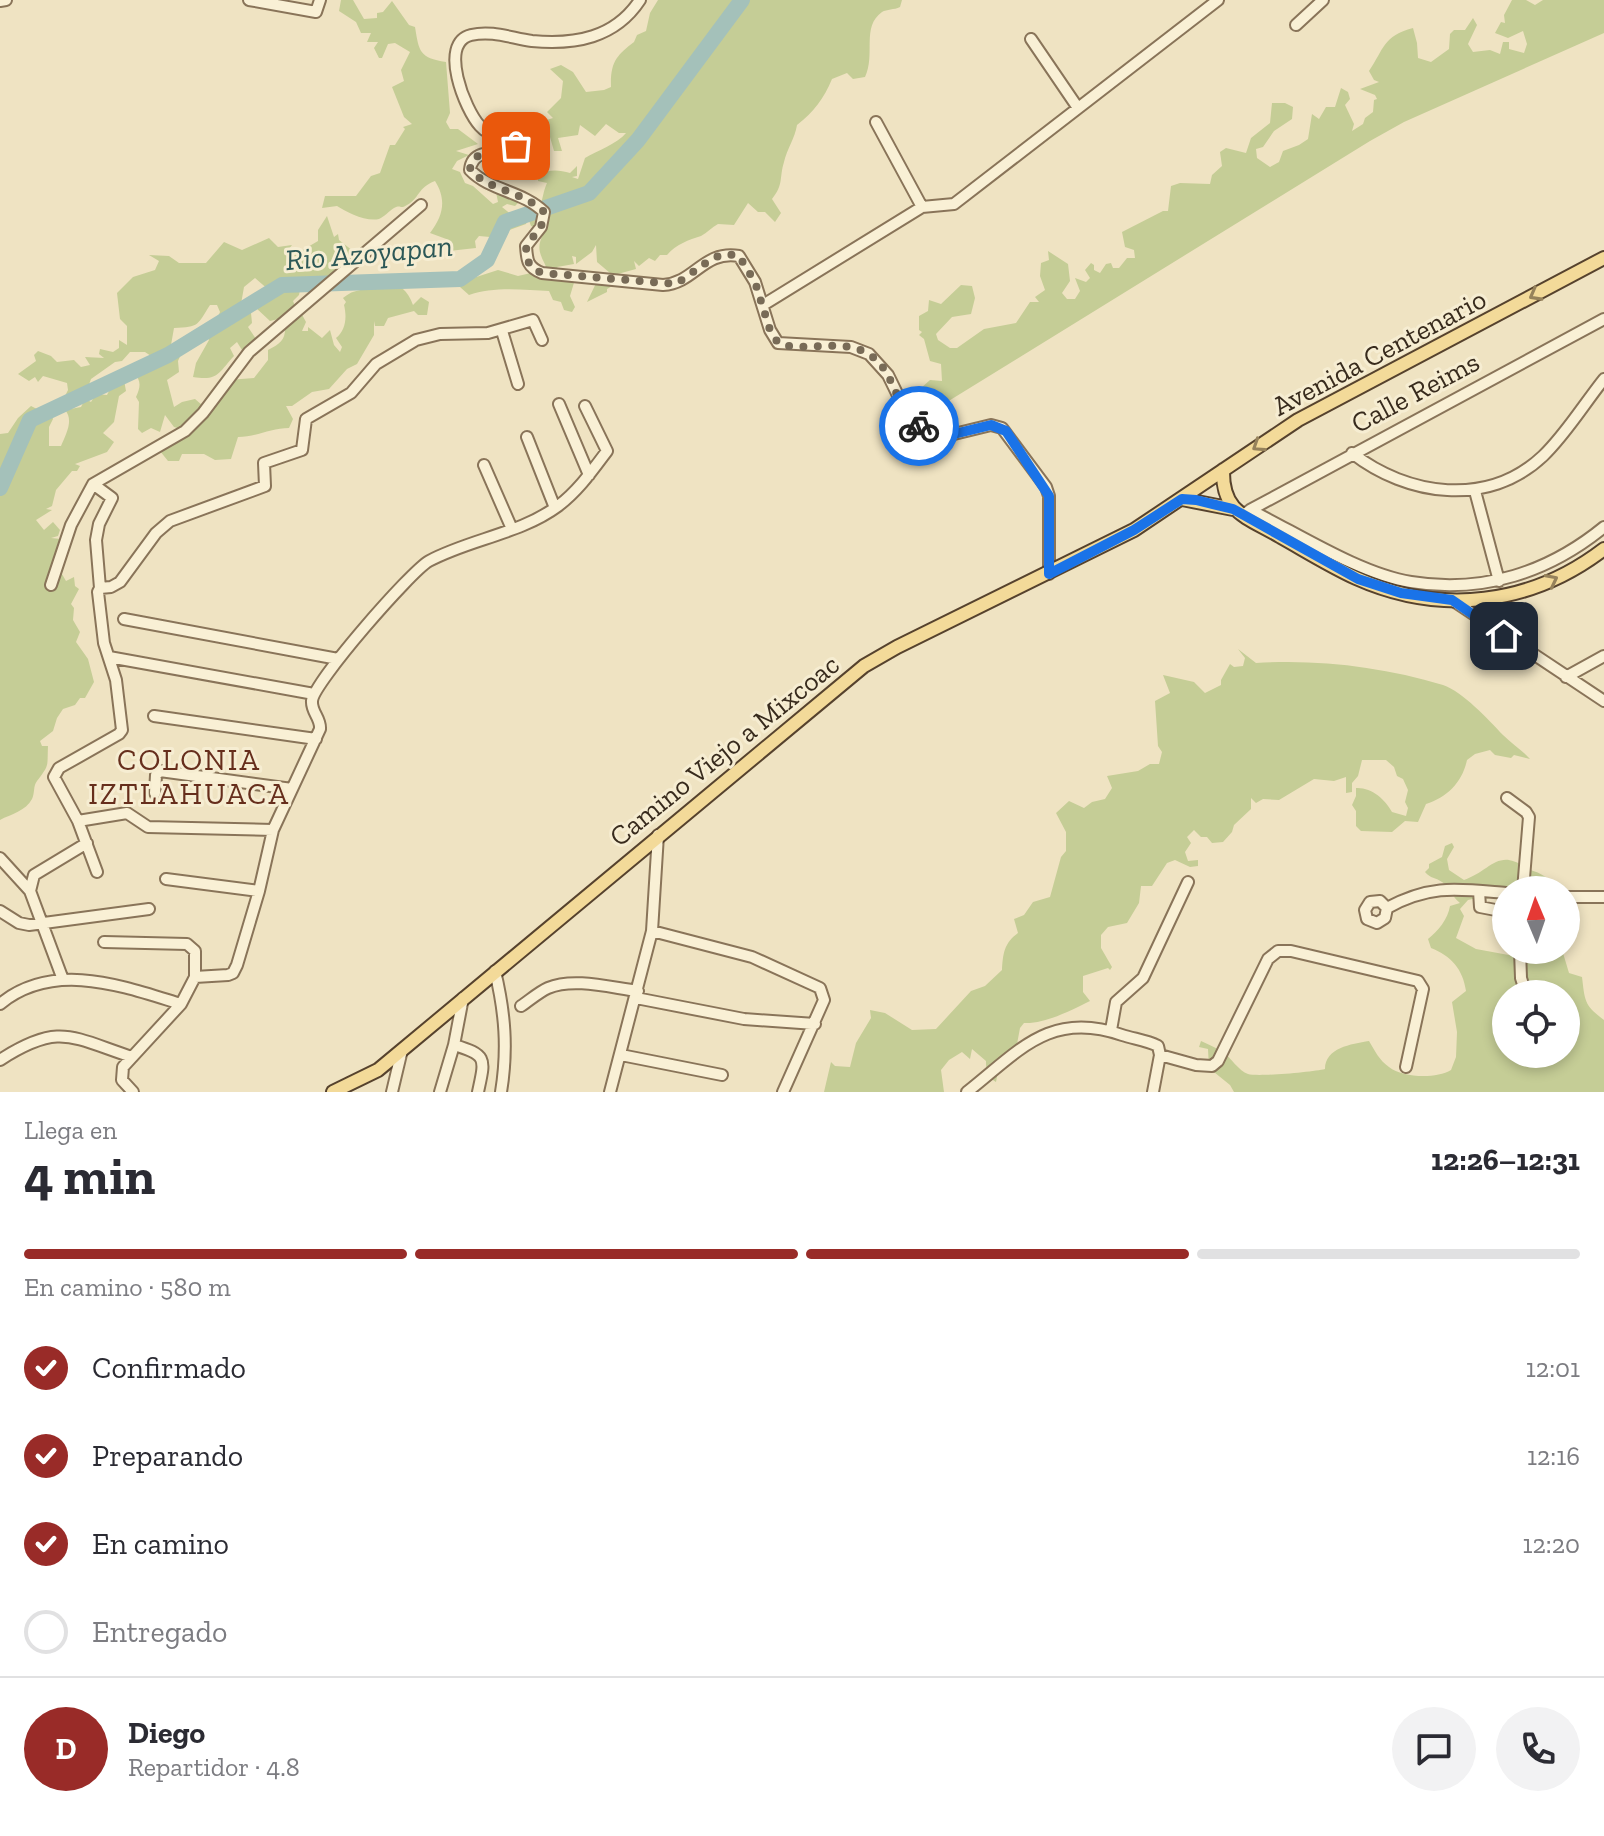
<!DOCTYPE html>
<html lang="es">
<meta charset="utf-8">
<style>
:root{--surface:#fff;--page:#f2f2f3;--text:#2b2b33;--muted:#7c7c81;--line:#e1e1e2;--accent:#992b28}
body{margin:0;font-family:"Zilla Slab",serif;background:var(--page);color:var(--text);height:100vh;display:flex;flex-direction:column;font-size:30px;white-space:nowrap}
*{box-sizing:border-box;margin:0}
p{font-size:26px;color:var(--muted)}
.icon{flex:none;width:44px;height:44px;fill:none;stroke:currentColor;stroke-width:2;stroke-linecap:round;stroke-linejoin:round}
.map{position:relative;height:1092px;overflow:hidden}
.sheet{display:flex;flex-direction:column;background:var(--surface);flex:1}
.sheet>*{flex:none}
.needle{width:52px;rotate:358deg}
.tools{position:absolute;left:1492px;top:876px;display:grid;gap:16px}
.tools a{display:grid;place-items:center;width:88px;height:88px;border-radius:50%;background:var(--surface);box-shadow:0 4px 12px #0003;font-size:40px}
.pin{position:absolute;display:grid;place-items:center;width:68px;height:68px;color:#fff;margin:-34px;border-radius:16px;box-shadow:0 4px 12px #0006}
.courier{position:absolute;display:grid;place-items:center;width:80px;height:80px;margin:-40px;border:6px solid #1a73e8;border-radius:50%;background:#fff;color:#222;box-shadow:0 2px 10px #0007}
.head em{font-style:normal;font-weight:700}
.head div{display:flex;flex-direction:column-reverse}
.head{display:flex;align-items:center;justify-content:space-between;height:136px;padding:0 24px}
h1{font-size:52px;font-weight:700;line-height:60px}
.bar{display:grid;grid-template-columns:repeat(4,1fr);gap:12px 8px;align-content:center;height:96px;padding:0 24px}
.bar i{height:10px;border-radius:6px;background:var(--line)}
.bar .current{background:var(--accent)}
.bar p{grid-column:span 4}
.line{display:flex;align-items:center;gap:20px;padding:0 24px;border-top:2px solid var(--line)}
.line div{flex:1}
.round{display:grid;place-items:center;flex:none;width:84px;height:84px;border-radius:42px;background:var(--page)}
ol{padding:0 24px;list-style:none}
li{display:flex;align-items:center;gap:24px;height:88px}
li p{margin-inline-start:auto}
li .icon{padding:8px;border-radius:50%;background:var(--accent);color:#fff;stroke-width:4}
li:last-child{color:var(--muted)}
li i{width:44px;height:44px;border:4px solid var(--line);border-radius:50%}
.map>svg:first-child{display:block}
.green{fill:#c5cd96;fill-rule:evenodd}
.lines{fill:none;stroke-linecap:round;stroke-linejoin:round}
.river{stroke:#a4c1ba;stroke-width:16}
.minor-casing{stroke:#897459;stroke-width:14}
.major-casing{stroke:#56422d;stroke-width:16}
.minor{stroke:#f9f0d5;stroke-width:10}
.major{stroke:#f3da99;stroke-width:12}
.oneway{stroke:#96825b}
.done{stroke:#786b57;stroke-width:8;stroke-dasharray:0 14.4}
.route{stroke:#1a73e8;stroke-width:10}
.labels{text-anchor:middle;stroke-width:6;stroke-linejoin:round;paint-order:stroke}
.street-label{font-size:28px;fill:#382b1d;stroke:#f6edd2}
.water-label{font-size:30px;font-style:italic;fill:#2c5857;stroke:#f6edd2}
.neighbourhood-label{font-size:30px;letter-spacing:2px;fill:#662e1c;stroke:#f6edd2}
</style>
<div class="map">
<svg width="1604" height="1092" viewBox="0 0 1604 1092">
<rect width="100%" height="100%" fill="#efe3c2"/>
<path class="green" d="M341,0H353L364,19L377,18V13L383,12L392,1L409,25L415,27C419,51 419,58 446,62L450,113L446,122L450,129H458L478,144L456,151L469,155L457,161L452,169L460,172L465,183L473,186L493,204L498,202L496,192L500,185L511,187L520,201L515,206L507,204L502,207L519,221L522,211C547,209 539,201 547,183L538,181V175C549,169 559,170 570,173L577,166V176L572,177L578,179L585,158C597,151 618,143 626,133H619L606,124L595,136L580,125L578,135L558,138L562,151H554L550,137L542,130L540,122L553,118L547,112L561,98L563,81L550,69L561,65L573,72L586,92L604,90L611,87C610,62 617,55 634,42L637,35L646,31L650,13L658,0H902L900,7C894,10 887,9 882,12C861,27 876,54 865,77L853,79L847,73L832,79C824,98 814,112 797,125C795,138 787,149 784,162C779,178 784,184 772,199L781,213L775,222L765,212H758L748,203L734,225L718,224C712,227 707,233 701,236C689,240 676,244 667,255H660L655,261L649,258L639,266L634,261L636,269L614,275V285L607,289V292L587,302L599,277H604L610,273L597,262L596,245L592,252L576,264V257L572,256L574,264L557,267L567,282L573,274L576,276L570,296L575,307L572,312L564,310L561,302L553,300L549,291C526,290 493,286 469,295L460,287L467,280L498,270L518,276L531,273L549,274C544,259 534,251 543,235L541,229L531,226L528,218L526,224L490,237L479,236L475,241L476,248L449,251V240L430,233C443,216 447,200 435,181C417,188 420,198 407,205C399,210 402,204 394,208C389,211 384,217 379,219C366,222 346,212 337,206L322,208L325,196H356L371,176L380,173L390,145H395L405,129L403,127L412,124L404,117L392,87L404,81L401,70L410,52L395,43L388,44L382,58H379L374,48L378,42H367L371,33H361L356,22L339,11Z
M1512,0H1526L1535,5L1543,0H1604V33L1404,122L1370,141L947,402L941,409L923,399L920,389L930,380L942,381L941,364L930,361L924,339L919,335L922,332L919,330V316L928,311L929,300L941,304L961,285L972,286L975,298L971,314L952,317L936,334L938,340L950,348H957L984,329L1016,323L1030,302H1039L1035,297L1045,290L1040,276L1041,263L1049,260L1048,251L1068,264L1070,281L1062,293L1067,299H1075L1080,291L1075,278L1086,282L1090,278L1085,270L1091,263L1094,265V270L1100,273L1106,264L1111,263L1113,268H1119L1127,258H1135L1134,250L1125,247L1122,232L1163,211H1168L1171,186L1180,183L1210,184L1212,175L1222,166L1220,152L1226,148L1246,153L1251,138L1270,123L1272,103H1285L1293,107L1292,119L1274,131L1263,147L1256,149L1257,158L1270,167L1279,162L1283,151L1299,145L1308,139L1312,114L1319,119L1326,107H1335L1341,88L1348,92L1350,99L1345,105L1354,124L1352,131L1363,124L1365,118L1373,112L1374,100L1377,99L1375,95L1360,89L1379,82L1374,80L1369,71C1384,49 1383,36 1413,28L1417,43L1418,58L1431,62L1449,49L1450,34L1454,30H1465L1473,18L1477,25L1468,44L1473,52L1490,50L1500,54L1503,42H1509V49L1524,53L1527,44L1523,31L1508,38L1495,33L1501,22L1505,23L1504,15Z
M327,216L334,237L338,234L339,240L353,251L349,271L320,285H301L299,295L293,301L297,311L287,317L270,321L255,307L270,291L255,278L244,287L241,304L251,313L252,323L248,327L256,339L252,346L242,350L237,342L230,348L234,356C218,373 219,381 193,377L196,363L209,340L207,336L201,337L216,321L220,312L217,305H210C197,325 200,327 174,328L171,345H185L178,361L179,372L167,380L174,407L182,402L195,399L202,405L215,403L228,380L254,378L268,360V350C281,343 286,340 285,324L295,321L300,311L306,322L302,331H308V327L322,338L330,330L334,345L340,352L342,347L336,338C346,330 347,317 344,305L346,302L343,298C352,291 355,291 366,289C388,285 403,278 413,305L421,297L429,302L427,315H418L414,311L388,318L384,326H375L374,321V335L357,364L347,369L329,389L312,392L292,406H286L293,419L289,428C271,428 256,437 238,437L231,459L215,460L204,454H182L179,461H168L156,446L161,440L181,439L188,431L174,427L165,415L160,432L151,428L142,433L138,429L139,402L136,397C141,386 141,381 134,372L146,367L151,356L145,352H130L122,361L115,362L91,379L84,398L91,402L96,394L107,395L116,377L124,380L126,391L119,396L114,422L103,433L114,442L107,452L75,464L80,466L77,471H72L56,490L52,506L46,509L52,510L36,520L44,530L53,522L60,530L58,536L51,538L61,539C60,550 53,556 52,567L59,569L66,581L74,577L75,586L79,589L71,604L74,608L73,620L80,632L76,642L88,659L94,682L85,698H80L75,705L63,709L57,718L53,731L40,741L42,746H48C47,767 50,764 37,781C33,786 35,793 32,799C26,811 11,814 0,820V434L8,433L18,418L31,406L37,409L42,406L50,411L53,419L49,427V446H61C66,434 74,420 65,410L81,407L83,403L66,407L64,398L68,390L67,383L43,376L38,382L35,377L29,381L18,374L36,361L34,355L38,351L51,356L57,362L74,360L81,367L90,365L85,357L104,358L99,354L100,349L113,352L119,348V340L127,345V326L120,319L117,293L133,277L155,270L159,261L149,255L169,256L179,263H206L224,242L242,250L269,238L278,247L292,245L285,254L289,258L318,241V230Z
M1238,649L1256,663C1319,659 1383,667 1443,685C1463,692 1488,719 1503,735C1512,744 1522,750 1530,759L1514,755L1511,758L1495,755L1490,750L1475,754L1467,760C1462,783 1447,797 1426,804L1418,822L1405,821L1392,832L1361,831L1356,826V811L1352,805L1356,796V788C1371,787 1385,799 1392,812L1406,816L1408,808L1405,802L1408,790L1403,779L1397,776L1394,767L1386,760H1362L1358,776L1352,783V792L1346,793V777L1334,781L1314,779L1279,800L1263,799L1256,803L1251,798V809L1234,825L1232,832L1223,842L1212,843L1207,837H1201L1194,830L1187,837L1191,843L1185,852L1188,861L1198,860V866L1190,867L1175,860L1167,863L1152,886H1141L1139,903L1127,923L1108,927L1101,935V948L1112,967L1110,970L1108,968L1083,976V992L1090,1001C1072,1010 1045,1024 1024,1023L1020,1028L1017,1044L1000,1061L996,1082C987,1077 986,1070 986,1061L972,1049L970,1059L962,1052L949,1060L941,1070L944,1092H824L831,1062L835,1066L850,1067L856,1043L871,1018L870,1010L885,1013L912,1030L936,1029L971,991L985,986L1002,970C1003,954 1004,943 1018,933L1014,919L1024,915L1033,902L1050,897L1061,857L1066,851V832L1056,813L1069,801L1084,808L1092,802L1105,799L1112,788L1107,776L1138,771L1150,764H1159L1162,752L1158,746L1155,701L1170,693L1163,675L1194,682L1205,693L1221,685V680L1230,664L1234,667L1243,666L1245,658Z
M1452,843L1454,847L1447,859L1449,870L1464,880C1489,872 1498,848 1524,867C1531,871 1538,871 1547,878L1548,883L1539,890H1506L1487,899L1486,896L1468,900L1460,909L1464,916L1456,938L1476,949L1514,956L1527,950H1565L1563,953L1569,973L1582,977C1585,1001 1584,1005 1604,1020V1092H1234L1230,1085L1209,1068L1208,1049L1199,1047L1201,1041C1209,1045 1217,1048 1223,1052C1231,1058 1239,1071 1248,1074C1257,1077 1313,1072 1325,1069C1325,1048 1351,1044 1369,1041C1375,1051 1379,1060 1389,1067C1403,1078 1436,1079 1451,1070L1456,1057L1457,1032L1452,1002L1466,991C1463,969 1451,956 1431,948L1428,939C1438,931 1448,919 1450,906L1460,903C1452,897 1450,887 1442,882C1435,877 1431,879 1425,872L1429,868V864L1442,857L1445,846ZM1506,994H1566V1054H1506Z"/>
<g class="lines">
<path class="river" d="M0,488L30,420L168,355L282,285L460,279L487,260L505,222L589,193L638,140L742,0"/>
<g class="minor-casing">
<path id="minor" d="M249,0L316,12L320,0
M640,0C615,38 575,45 532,41C511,38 492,30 471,35C438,43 465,110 480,126C490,138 507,135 516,146L511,153C494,153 472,149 470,170C490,191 523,191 544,212L541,227L526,246C527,260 527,267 542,273L663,285C695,283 703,250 739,256L755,282L770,330L778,343L851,347L869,354L888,375L909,418L928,430L950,435L991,425L1002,428L1046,487L1049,496V574
M0,1L6,0
M1296,25L1323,0
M1031,39L1078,108
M876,122L922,207
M763,305L922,207L954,204L1218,0
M502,331L518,384
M559,404L589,475
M527,437L555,508
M1352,453C1407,496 1488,508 1543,456C1566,434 1584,404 1604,379
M484,465L512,529
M1475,491L1499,581
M1250,510L1604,319
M1246,513L1250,510C1297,533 1360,574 1411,582C1483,594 1549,572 1604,527
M51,585L71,525L93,484
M100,588L96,540L99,524L112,498L93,484L185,431L203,413L249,352L421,205
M1452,600L1604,701
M124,619L338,659
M109,657L314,694
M1566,677L1604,656
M154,716L316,739
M155,793L156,775L160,771L292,789
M1507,798L1526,812L1529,817L1523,890
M78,821L127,813L148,827L273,830
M0,858L30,891L62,977
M97,872L78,821L54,777L59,768L119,734L122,730L116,680L104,643L98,592L100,588L111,587L120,582L156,533L170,521L265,486L264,463L302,450L306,419L351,393L376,364L416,340L440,334L488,333L533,320L542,340
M166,879L259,891
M30,891L34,875L87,843
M1479,891L1480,907L1506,912
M1566,897H1604
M1380,901L1387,908L1385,918L1377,923L1367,919L1365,910L1370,902Z
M1387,908C1431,884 1458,889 1506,893
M0,911L19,923L29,925L149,909
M652,931L752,957L820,988L824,1000L783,1092
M104,942L187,944L195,951V977L181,1004L123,1067L122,1080L133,1092
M1520,950L1521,978L1526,994
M495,971C505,1013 508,1049 501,1092
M195,977L228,975L233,973L237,965L259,891L273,830L320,729C321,718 311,712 312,701C313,683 411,571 429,561C470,539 520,534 558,506C578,491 592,471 607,451L585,406
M636,998L744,1019L815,1024
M0,1004C54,960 122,986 181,1004
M521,1006C530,1000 539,992 548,988C574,977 612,988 638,991
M1111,1030L1116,1002L1143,978L1188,882
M454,1045C488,1055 485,1059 478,1092
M621,1055L722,1075
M1160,1055L1196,1065L1212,1066L1218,1061L1268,959L1278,951H1291L1418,981L1423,989L1406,1067
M0,1060C59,1022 71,1037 132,1057
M392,1092L402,1050
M440,1092L454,1045L463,998
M610,1092L652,931L658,835
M967,1092C1019,1051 1050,1010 1122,1035C1134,1039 1146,1040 1158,1046L1160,1055L1153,1092"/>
</g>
<g class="major-casing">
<path id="major" d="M1223,470C1222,514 1248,517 1281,537C1306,551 1330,566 1356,578C1441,616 1531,605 1604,549
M1182,499L1233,509
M333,1092L378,1070L864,666L897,647L1134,530L1298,420L1604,258"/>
</g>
<use href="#minor" class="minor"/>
<use href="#major" class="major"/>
</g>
<defs><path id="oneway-chevron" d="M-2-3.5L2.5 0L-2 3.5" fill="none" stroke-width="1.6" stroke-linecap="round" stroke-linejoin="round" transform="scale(2)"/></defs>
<g class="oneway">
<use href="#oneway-chevron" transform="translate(1535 295) rotate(151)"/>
<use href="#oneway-chevron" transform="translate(1258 446) rotate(147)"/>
<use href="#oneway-chevron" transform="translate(1552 580) rotate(-27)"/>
</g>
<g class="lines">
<path class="done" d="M516,146V150C500,158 472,145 470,170C490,191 523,191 544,212L541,227L526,246C527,260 527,267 542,273L676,284L713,258L726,254L739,256L755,282L770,330L778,343C807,354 841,336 870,355C896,372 894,408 919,426"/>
<path class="route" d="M919,426L950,435L991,425L1006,431L1049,496V574L1134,530L1182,499L1196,500L1233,509L1358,579L1401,593L1452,600L1504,636"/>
</g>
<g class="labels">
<g class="street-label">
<text transform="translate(1379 352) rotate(-28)" y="10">Avenida Centenario</text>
<text transform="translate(1415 392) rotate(-28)" y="10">Calle Reims</text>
<text transform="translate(724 750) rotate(-39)" y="10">Camino Viejo a Mixcoac</text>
</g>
<g class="water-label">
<text transform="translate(369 253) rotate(-5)" y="10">Rio Azoyapan</text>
</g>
<g class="neighbourhood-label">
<text x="189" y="770">COLONIA<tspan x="189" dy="34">IZTLAHUACA</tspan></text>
</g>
</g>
</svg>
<div class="tools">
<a><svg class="needle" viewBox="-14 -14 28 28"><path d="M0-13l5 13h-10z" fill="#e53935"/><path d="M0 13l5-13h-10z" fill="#7c7c81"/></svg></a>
<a><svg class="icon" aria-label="locate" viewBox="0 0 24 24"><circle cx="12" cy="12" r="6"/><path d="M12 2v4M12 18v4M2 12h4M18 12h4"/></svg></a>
</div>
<div class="pin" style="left:516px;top:146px;background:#ea580c"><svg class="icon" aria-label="bag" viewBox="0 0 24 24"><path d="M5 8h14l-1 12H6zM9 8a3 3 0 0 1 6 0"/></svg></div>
<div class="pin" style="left:1504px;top:636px;background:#1f2937"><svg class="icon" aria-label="home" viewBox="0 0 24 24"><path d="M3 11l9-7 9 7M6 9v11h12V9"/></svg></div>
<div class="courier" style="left:919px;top:426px"><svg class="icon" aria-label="bike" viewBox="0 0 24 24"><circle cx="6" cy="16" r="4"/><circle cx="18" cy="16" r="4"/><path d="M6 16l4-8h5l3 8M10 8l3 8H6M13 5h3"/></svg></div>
</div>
<section class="sheet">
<div class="head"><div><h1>4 min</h1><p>Llega en</p></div><em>12:26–12:31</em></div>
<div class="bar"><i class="current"></i><i class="current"></i><i class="current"></i><i></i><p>En camino · 580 m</p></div>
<ol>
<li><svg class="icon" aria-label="check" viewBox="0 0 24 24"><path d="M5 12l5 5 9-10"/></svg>Confirmado<p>12:01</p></li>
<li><svg class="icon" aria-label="check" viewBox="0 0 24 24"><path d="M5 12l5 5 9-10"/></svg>Preparando<p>12:16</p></li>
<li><svg class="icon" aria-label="check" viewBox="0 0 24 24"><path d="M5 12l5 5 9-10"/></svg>En camino<p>12:20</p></li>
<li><i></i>Entregado</li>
</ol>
<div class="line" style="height:144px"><b class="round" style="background:var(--accent);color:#fff">D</b><div><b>Diego</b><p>Repartidor · 4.8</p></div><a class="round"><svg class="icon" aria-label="chat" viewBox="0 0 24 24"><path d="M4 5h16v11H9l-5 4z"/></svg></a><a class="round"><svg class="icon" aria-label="phone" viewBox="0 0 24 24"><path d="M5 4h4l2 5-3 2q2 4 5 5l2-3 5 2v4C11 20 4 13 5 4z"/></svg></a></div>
</section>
